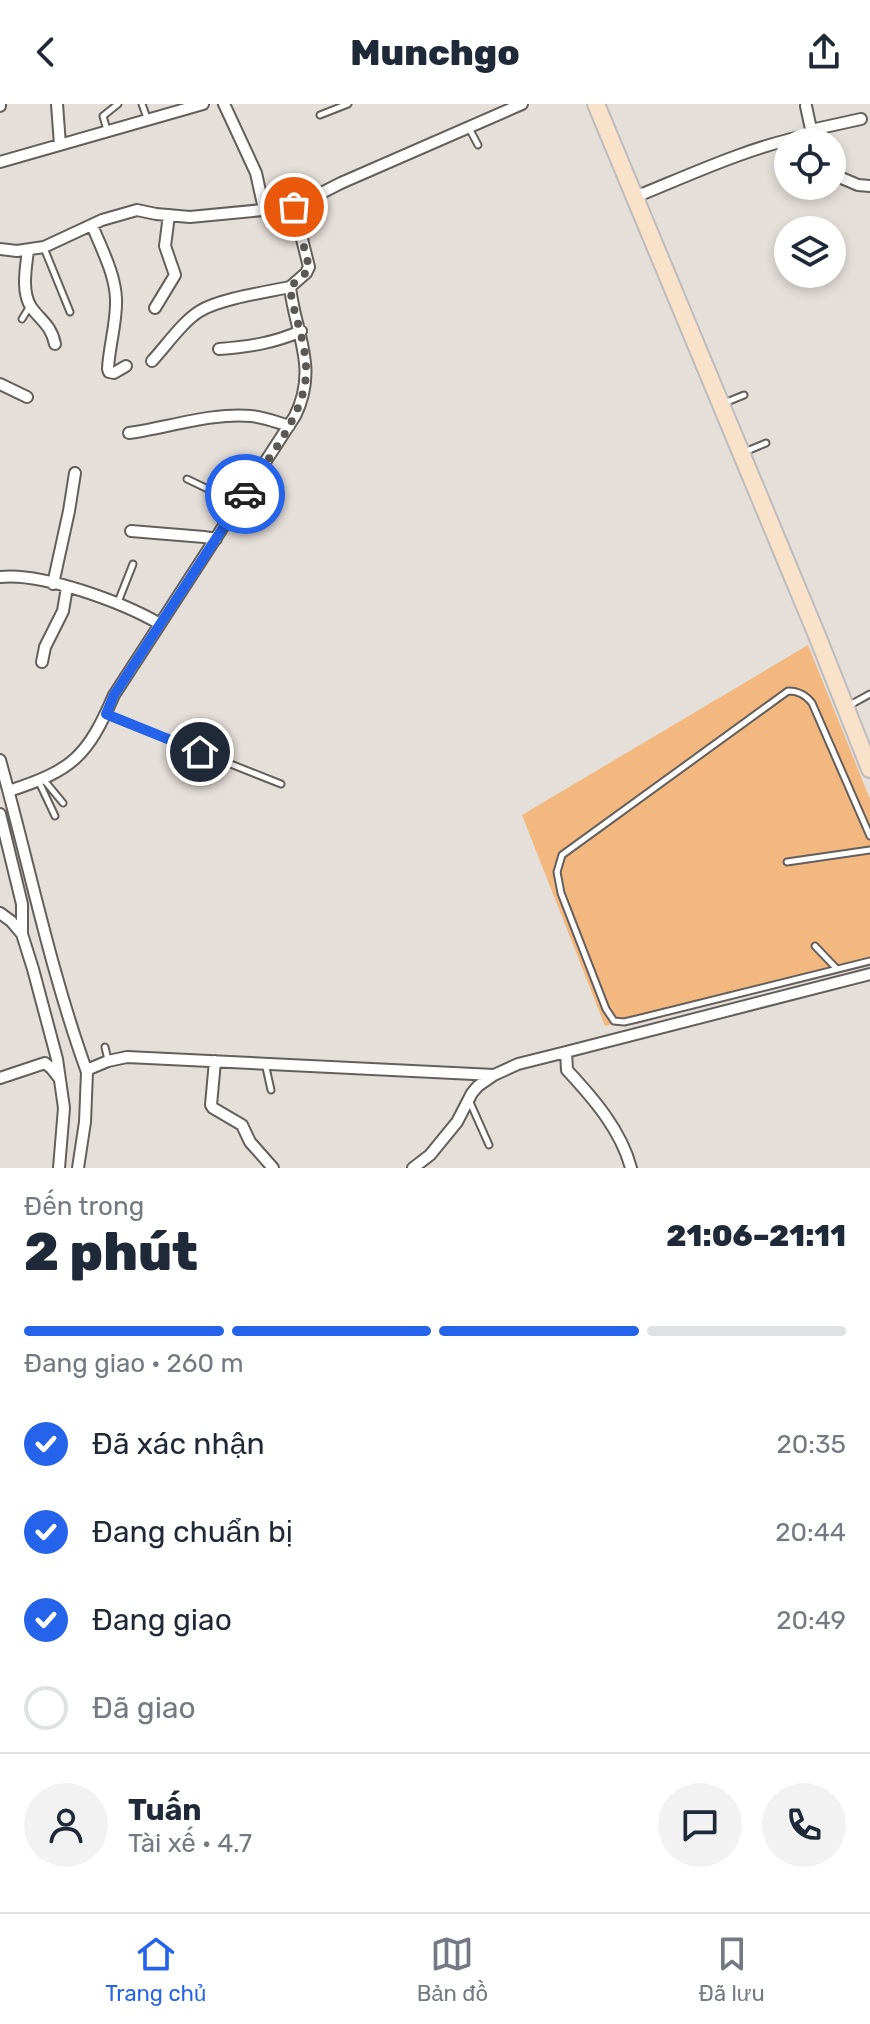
<!DOCTYPE html>
<html lang="vi">
<meta charset="utf-8">
<style>
:root{--surface:#fff;--page:#f2f2f3;--text:#1f2937;--muted:#747a83;--line:#e0e1e3;--accent:#2563eb}
body{margin:0;font-family:Rubik,sans-serif;background:var(--page);color:var(--text);height:100vh;display:flex;flex-direction:column;font-size:30px;white-space:nowrap}
*{box-sizing:border-box;margin:0}
p{font-size:26px;color:var(--muted)}
.icon{flex:none;width:44px;height:44px;fill:none;stroke:currentColor;stroke-width:2;stroke-linecap:round;stroke-linejoin:round}
.map{position:relative;height:1064px;overflow:hidden}
.side{display:flex;flex-direction:column;background:var(--surface);flex:1}
.side>*{flex:none}
.buttons{position:absolute;left:774px;top:24px;display:grid;gap:16px}
.buttons a{display:grid;place-items:center;width:72px;height:72px;border-radius:50%;background:var(--surface);box-shadow:0 4px 12px #0003;font-size:40px}
.pin{position:absolute;display:grid;place-items:center;width:68px;height:68px;color:#fff;margin:-34px;border:4px solid #fff;border-radius:50%;box-shadow:0 2px 8px #0007}
.courier{position:absolute;display:grid;place-items:center;width:80px;height:80px;margin:-40px;border:6px solid #2563eb;border-radius:50%;background:#fff;color:#222;box-shadow:0 2px 10px #0007}
.headline em{font-style:normal;font-weight:800}
.headline div{display:flex;flex-direction:column-reverse}
.headline{display:flex;align-items:center;justify-content:space-between;height:136px;padding:0 24px}
h1{font-size:52px;font-weight:800;line-height:60px}
.bar{display:grid;grid-template-columns:repeat(4,1fr);gap:12px 8px;align-content:center;height:96px;padding:0 24px}
.bar i{height:10px;border-radius:6px;background:var(--line)}
.bar .current{background:var(--accent)}
.bar p{grid-column:span 4}
.line{display:flex;align-items:center;gap:20px;padding:0 24px;border-top:2px solid var(--line)}
.line div{flex:1}
.round{display:grid;place-items:center;flex:none;width:84px;height:84px;border-radius:42px;background:var(--page)}
ol{padding:0 24px;list-style:none}
li{display:flex;align-items:center;gap:24px;height:88px}
li p{margin-inline-start:auto}
li .icon{padding:8px;border-radius:50%;background:var(--accent);color:#fff;stroke-width:4}
li:last-child{color:var(--muted)}
li i{width:44px;height:44px;border:4px solid var(--line);border-radius:50%}
header{display:flex;justify-content:space-between;align-items:center;height:104px;padding:0 24px;background:var(--surface);font-size:36px;font-weight:800}
.tabs{display:flex;justify-content:space-around;align-items:center;height:112px;border-top:2px solid var(--line);background:var(--surface);font-size:22px;color:var(--muted)}
.tabs a{display:grid;justify-items:center;gap:4px}
.tabs .current{color:var(--accent)}
.map>svg:first-child{display:block}
.green{fill:#f2b87f}
.lines{fill:none;stroke-linecap:round;stroke-linejoin:round}
.lane-casing{stroke:#645f5b;stroke-width:9}
.street-casing{stroke:#645f5b;stroke-width:14}
.primary-casing{stroke:#bdbcbc;stroke-width:20}
.lane{stroke:#fff;stroke-width:5}
.street{stroke:#fff;stroke-width:10}
.primary{stroke:#fae1c9;stroke-width:16}
.done{stroke:#5c5855;stroke-width:8;stroke-dasharray:0 14.4}
.route{stroke:#2563eb;stroke-width:10}
</style>
<header><svg class="icon" aria-label="back" viewBox="0 0 24 24"><path d="M15 5l-7 7 7 7"/></svg>Munchgo<svg class="icon" aria-label="share" viewBox="0 0 24 24"><path d="M12 15V3M7 8l5-5 5 5M5 13v7h14v-7"/></svg></header>
<div class="map">
<svg width="870" height="1064" viewBox="0 0 870 1064">
<rect width="100%" height="100%" fill="#e5dfda"/>
<path class="green" d="M808,541L870,695V858L605,922L522,711Z"/>
<g class="lines">
<g class="lane-casing">
<path id="lane" d="M142,0L147,14
M320,11L348,0
M469,24L478,41
M107,26L103,12L118,0
M44,144L70,208
M22,215L30,202
M722,300L744,291
M742,349L766,339
M187,375L237,399
M118,498L133,460
M850,601L870,590
M107,611L281,680
M44,676L63,699
M39,678L55,712
M870,732L812,599C805,590 798,587 788,587L562,751L557,768L561,789L606,905L614,917L624,918L637,915L870,857
M787,758L870,746
M815,842L836,864
M105,943L108,956
M265,959L271,986
M469,996L489,1041"/>
</g>
<g class="street-casing">
<path id="street" d="M57,0L60,41
M224,0L256,69L264,105
M0,2V0
M806,2L812,30
M811,26L861,15
M0,58L203,0
M832,70L858,81L870,82
M635,93C692,70 749,43 809,31L814,34L815,38
M294,103L341,79L522,0
M92,121C101,144 115,169 116,195C117,218 109,242 108,265L109,268L114,269L126,262
M0,145L17,147L44,143L102,116L137,106L156,110L190,113L294,103L309,163L306,169L290,183C295,229 319,264 295,312L114,591C87,653 73,666 9,687
M28,146C26,164 21,187 31,203C41,217 51,221 55,240
M155,204L175,171L165,142L169,111
M219,245C248,243 274,239 301,227
M152,257C166,242 183,217 200,207C219,195 266,188 290,183
M0,280L27,293
M129,329C166,324 214,308 251,312C264,313 276,318 289,322
M131,427L204,433L216,435
M0,473C42,468 124,499 160,520
M53,480L69,407L75,369
M42,558L45,543L63,507L67,483
M0,656C29,760 50,866 87,968
M0,710L22,800V829
M0,809L11,817L22,830L33,865L57,955L64,1004L59,1064
M566,948L870,870
M215,957L211,1001L213,1004L242,1021L250,1038L273,1064
M0,974L45,959L51,964L59,974
M78,1064L85,1018L87,968L89,965L108,957L127,953L494,971
M413,1064L430,1051L457,1018L472,989L478,982L494,971L518,960L566,948L567,966C593,994 621,1026 631,1064"/>
</g>
<g class="primary-casing">
<path id="primary" d="M596,0L816,529L870,665"/>
</g>
<use href="#lane" class="lane"/>
<use href="#street" class="street"/>
<use href="#primary" class="primary"/>
</g>
<g class="lines">
<path class="done" d="M245,390C267,355 305,311 306,269C307,239 293,211 290,183L308,167L309,163L294,103"/>
<path class="route" d="M200,648L106,610L114,591L245,390"/>
</g>
</svg>
<div class="buttons">
<a><svg class="icon" aria-label="locate" viewBox="0 0 24 24"><circle cx="12" cy="12" r="6"/><path d="M12 2v4M12 18v4M2 12h4M18 12h4"/></svg></a>
<a><svg class="icon" aria-label="layers" viewBox="0 0 24 24"><path d="M12 4l9 5-9 5-9-5zM3 14l9 5 9-5"/></svg></a>
</div>
<div class="pin" style="left:294px;top:103px;background:#ea580c"><svg class="icon" aria-label="bag" viewBox="0 0 24 24"><path d="M5 8h14l-1 12H6zM9 8a3 3 0 0 1 6 0"/></svg></div>
<div class="pin" style="left:200px;top:648px;background:#1f2937"><svg class="icon" aria-label="home" viewBox="0 0 24 24"><path d="M3 11l9-7 9 7M6 9v11h12V9"/></svg></div>
<div class="courier" style="left:245px;top:390px"><svg class="icon" aria-label="car" viewBox="0 0 24 24"><path d="M5 17H2v-5l4-1 3-4h7l3 4 3 1v5h-3M9 17h6M6 11h13"/><circle cx="7" cy="17" r="2"/><circle cx="17" cy="17" r="2"/></svg></div>
</div>
<section class="side">
<div class="headline"><div><h1>2 phút</h1><p>Đến trong</p></div><em>21:06–21:11</em></div>
<div class="bar"><i class="current"></i><i class="current"></i><i class="current"></i><i></i><p>Đang giao · 260 m</p></div>
<ol>
<li><svg class="icon" aria-label="check" viewBox="0 0 24 24"><path d="M5 12l5 5 9-10"/></svg>Đã xác nhận<p>20:35</p></li>
<li><svg class="icon" aria-label="check" viewBox="0 0 24 24"><path d="M5 12l5 5 9-10"/></svg>Đang chuẩn bị<p>20:44</p></li>
<li><svg class="icon" aria-label="check" viewBox="0 0 24 24"><path d="M5 12l5 5 9-10"/></svg>Đang giao<p>20:49</p></li>
<li><i></i>Đã giao</li>
</ol>
<div class="line" style="height:144px"><a class="round"><svg class="icon" aria-label="person" viewBox="0 0 24 24"><circle cx="12" cy="8" r="4"/><path d="M4 21q1-7 8-7t8 7"/></svg></a><div><b>Tuấn</b><p>Tài xế · 4.7</p></div><a class="round"><svg class="icon" aria-label="chat" viewBox="0 0 24 24"><path d="M4 5h16v11H9l-5 4z"/></svg></a><a class="round"><svg class="icon" aria-label="phone" viewBox="0 0 24 24"><path d="M5 4h4l2 5-3 2q2 4 5 5l2-3 5 2v4C11 20 4 13 5 4z"/></svg></a></div>
</section>
<nav class="tabs">
<a class="current"><svg class="icon" aria-label="home" viewBox="0 0 24 24"><path d="M3 11l9-7 9 7M6 9v11h12V9"/></svg>Trang chủ</a>
<a><svg class="icon" aria-label="map" viewBox="0 0 24 24"><path d="M3 6l6-2 6 2 6-2v14l-6 2-6-2-6 2zM9 4v14M15 6v14"/></svg>Bản đồ</a>
<a><svg class="icon" aria-label="saved" viewBox="0 0 24 24"><path d="M7 4h10v16l-5-4-5 4z"/></svg>Đã lưu</a>
</nav>
